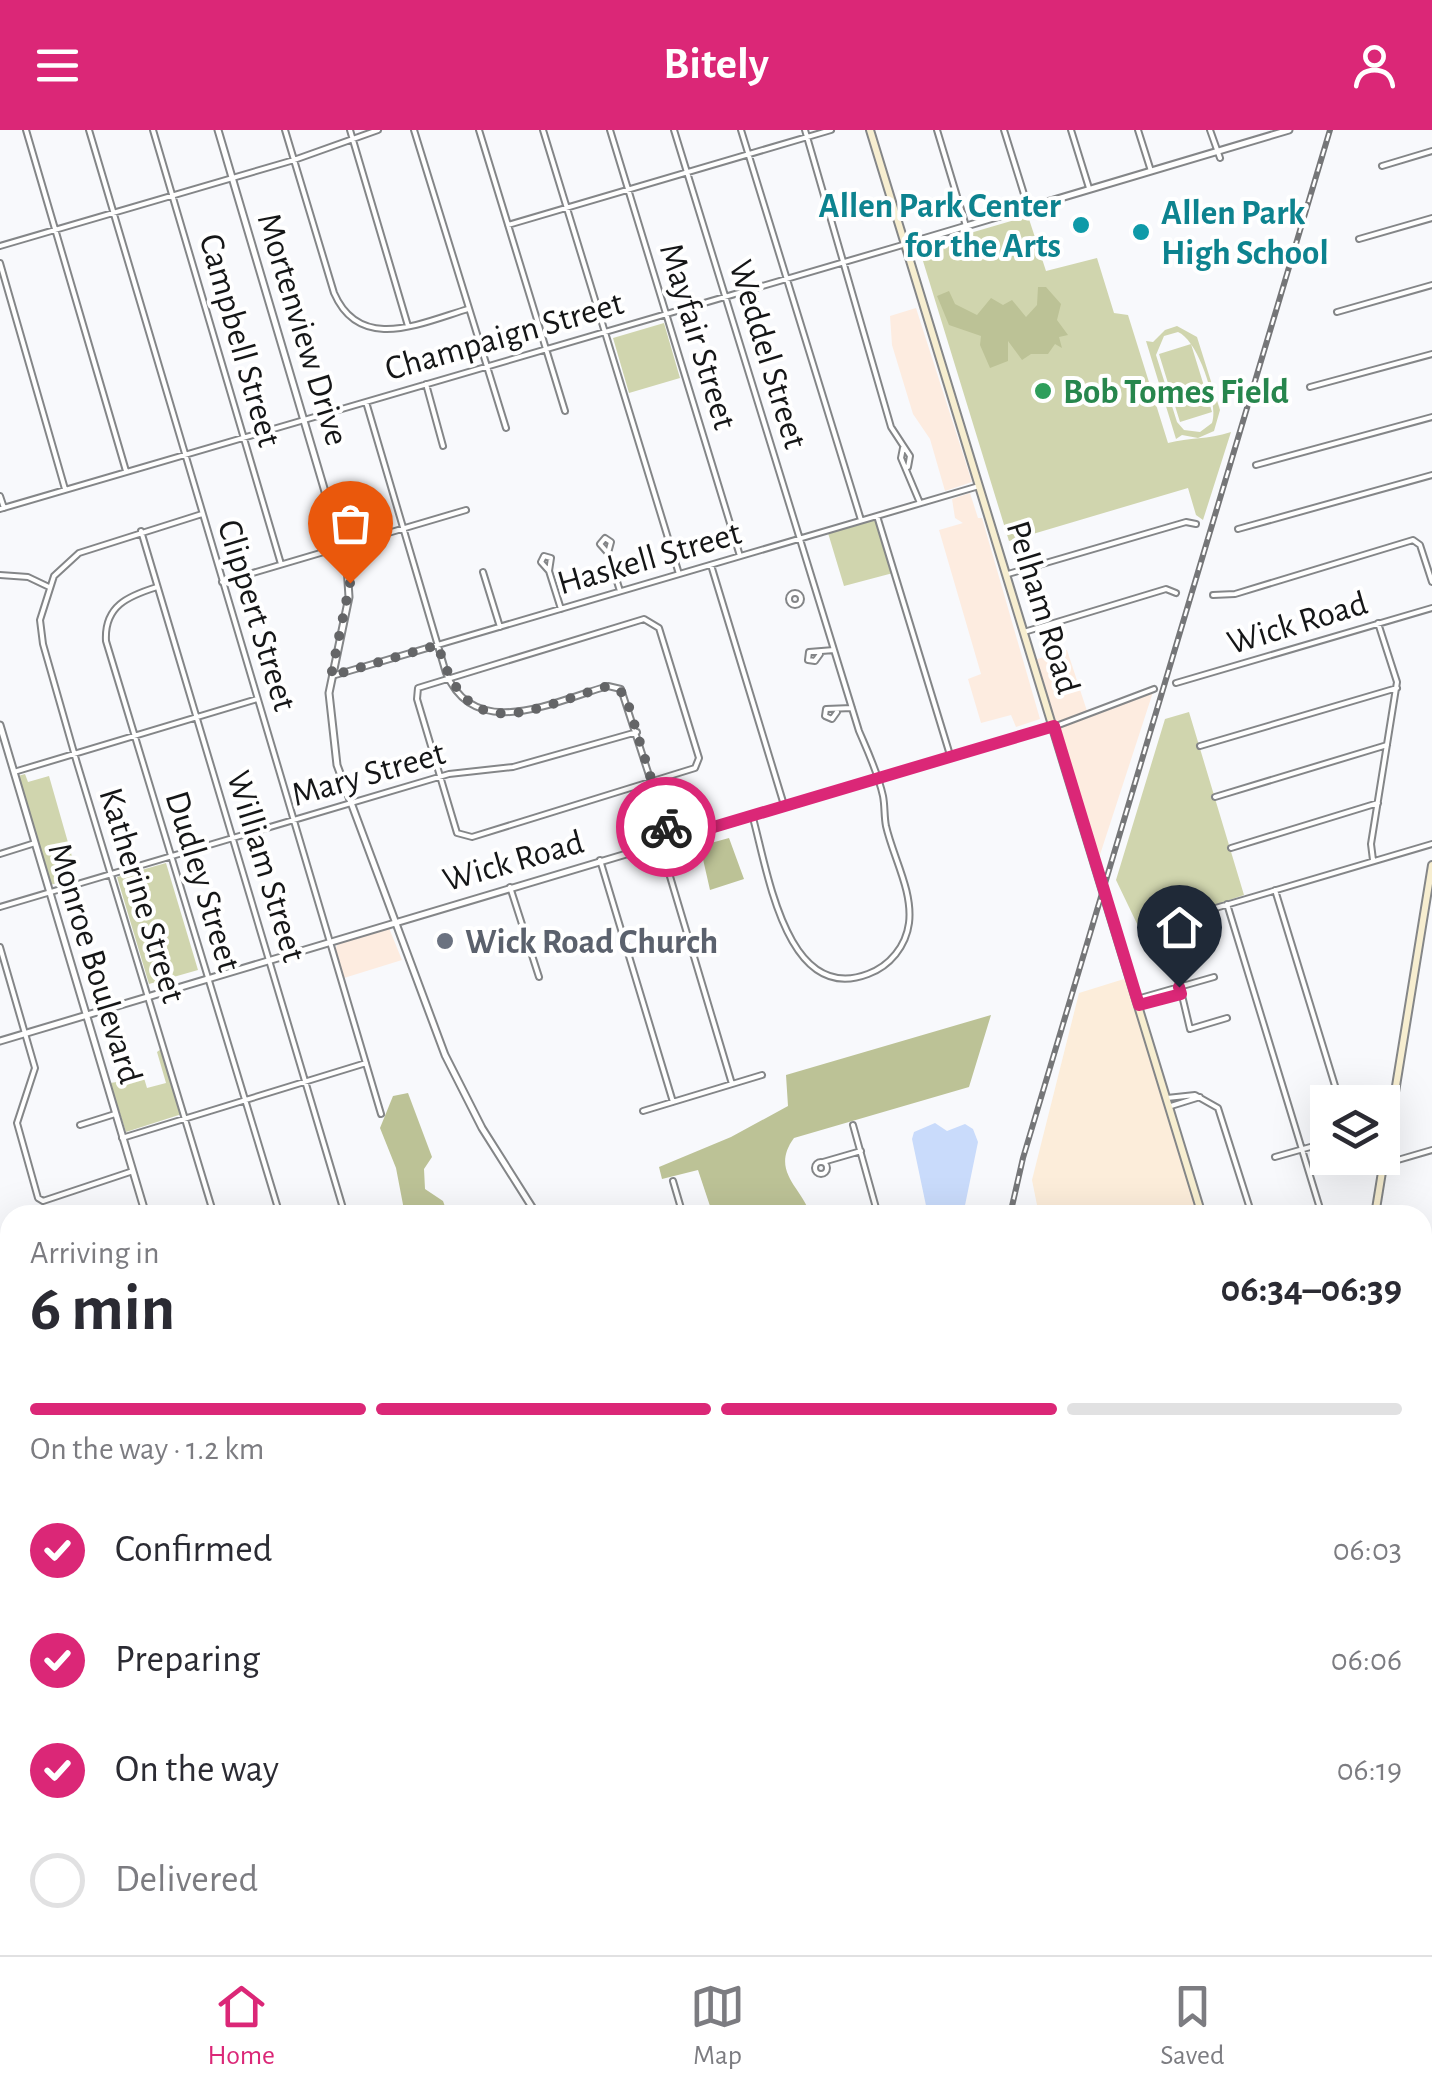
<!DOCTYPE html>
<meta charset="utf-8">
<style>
:root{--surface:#fff;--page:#f2f2f3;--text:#2b2b33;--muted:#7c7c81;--line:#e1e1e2;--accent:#db2777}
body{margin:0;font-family:"Alegreya Sans",sans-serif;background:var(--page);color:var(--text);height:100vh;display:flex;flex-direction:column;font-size:38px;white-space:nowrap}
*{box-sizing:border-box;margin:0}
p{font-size:32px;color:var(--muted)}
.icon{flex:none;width:55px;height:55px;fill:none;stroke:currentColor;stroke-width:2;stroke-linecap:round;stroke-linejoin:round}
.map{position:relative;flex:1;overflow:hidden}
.sheet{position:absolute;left:0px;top:1075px;width:1432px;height:750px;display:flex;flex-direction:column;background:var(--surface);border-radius:30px 30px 0 0;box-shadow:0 10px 40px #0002}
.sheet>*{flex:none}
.controls{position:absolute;left:1310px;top:955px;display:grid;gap:20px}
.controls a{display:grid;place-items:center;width:90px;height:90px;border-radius:0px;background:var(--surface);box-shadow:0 10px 40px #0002;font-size:50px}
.pin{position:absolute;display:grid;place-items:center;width:85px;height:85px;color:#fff;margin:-102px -42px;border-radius:50% 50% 50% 0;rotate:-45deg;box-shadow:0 0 10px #0007}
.pin .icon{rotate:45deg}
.courier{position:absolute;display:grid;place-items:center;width:100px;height:100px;margin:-50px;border:8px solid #db2777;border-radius:50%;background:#fff;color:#222;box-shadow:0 2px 12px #0007}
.head em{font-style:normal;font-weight:600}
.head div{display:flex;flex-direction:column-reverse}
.head{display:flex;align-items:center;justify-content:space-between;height:170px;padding:0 30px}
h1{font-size:65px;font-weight:600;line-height:75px}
.bar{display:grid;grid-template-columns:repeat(4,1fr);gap:15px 10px;align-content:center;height:120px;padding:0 30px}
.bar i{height:12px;border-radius:8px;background:var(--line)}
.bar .on{background:var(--accent)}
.bar p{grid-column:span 4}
ol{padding:0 30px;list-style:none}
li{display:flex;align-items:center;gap:30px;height:110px}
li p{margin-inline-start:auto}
li .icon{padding:10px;border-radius:50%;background:var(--accent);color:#fff;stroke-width:4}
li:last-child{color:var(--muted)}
li i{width:55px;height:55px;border:5px solid var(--line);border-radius:50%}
header{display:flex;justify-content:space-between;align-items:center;height:130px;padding:0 30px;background:var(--accent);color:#fff;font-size:45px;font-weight:600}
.tab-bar{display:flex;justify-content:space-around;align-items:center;height:140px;border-top:2px solid var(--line);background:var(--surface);font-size:28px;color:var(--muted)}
.tab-bar a{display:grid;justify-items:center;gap:5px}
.tab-bar .on{color:var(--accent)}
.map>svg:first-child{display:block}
.commercial{fill:#fdece0}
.industrial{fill:#fcedda}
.green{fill:#d0d5ae;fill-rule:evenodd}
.forest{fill:#bcc296}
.water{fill:#c9dbfb}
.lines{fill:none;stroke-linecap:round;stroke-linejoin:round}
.stream{stroke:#c9dbfb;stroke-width:2.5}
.minor-casing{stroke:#848688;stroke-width:8}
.tertiary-casing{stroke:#848688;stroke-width:9}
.secondary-casing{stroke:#848688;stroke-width:10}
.minor{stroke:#fff;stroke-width:4}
.tertiary{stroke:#fff;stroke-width:5}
.secondary{stroke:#f7eed0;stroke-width:6}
.rail-casing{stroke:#757678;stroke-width:6}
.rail{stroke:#fff;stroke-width:2.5;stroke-dasharray:8;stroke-linecap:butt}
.done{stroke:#646567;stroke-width:10;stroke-dasharray:0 18}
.route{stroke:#db2777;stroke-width:12}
.culture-dot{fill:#0f9aa8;stroke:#fff;stroke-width:4}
.leisure-dot{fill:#2e9e5b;stroke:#fff;stroke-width:4}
.worship-dot{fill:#6b7280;stroke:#fff;stroke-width:4}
.labels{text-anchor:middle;stroke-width:8;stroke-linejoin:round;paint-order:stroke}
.culture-label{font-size:35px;font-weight:bold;fill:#0d838f;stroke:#fff;text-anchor:end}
.street-label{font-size:35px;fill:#151617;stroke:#fff}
.leisure-label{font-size:35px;font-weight:bold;fill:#27864d;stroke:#fff;text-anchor:start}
.worship-label{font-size:35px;font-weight:bold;fill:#5b616d;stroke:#fff;text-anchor:start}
</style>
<header><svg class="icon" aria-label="menu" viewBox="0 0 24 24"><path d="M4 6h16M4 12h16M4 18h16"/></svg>Bitely<svg class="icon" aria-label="person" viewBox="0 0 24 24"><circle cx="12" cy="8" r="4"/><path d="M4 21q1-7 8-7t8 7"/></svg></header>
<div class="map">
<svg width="1432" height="1825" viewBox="0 0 1432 1825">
<rect width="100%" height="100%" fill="#f8f9fc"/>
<path class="commercial" d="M916,178L972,352L945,361L930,309L913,284L892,215L890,186Z
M970,363L978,388H982L1040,589L1016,597L1011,585L981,593L968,549L981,544L939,400L963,393L955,388L952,369Z
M1067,520L1087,581L1154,559L1096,737L1034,530Z
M389,798L402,830L344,848L335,821L338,812Z
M1422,1516L1432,1547V1666L1423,1669Z"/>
<path class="industrial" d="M1124,849L1138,872L1202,1085H1039L1032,1050L1079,863Z
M1027,1815H1162L1165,1825H1030Z"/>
<path class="green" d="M1028,86L1046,141L1097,128L1114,183L1128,185L1168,313C1190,307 1207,310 1231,302L1203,390L1196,385L1188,358L1009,411L919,118Z
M664,193L680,248L629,263L613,208Z
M1177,196L1197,207L1220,280L1214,301L1198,308L1182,305L1176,309L1146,211L1153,212L1165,200ZM1178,202C1198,210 1219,273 1212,293L1200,302L1184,300L1177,292L1156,225L1164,206Z
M1191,214L1212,282L1180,292L1159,224Z
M875,390L893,443L844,456L828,403Z
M1189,582L1244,765L1140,800L1116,750L1165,589Z
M25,644L28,652L49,646L75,737L55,743L57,753L50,755L18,646Z
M166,733L198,840L149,854L117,747Z
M161,919L182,984L126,1002L110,953L144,948L147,958L166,953L157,922Z
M10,1112V1214L0,1217V1115Z"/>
<path class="forest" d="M1038,157H1046L1061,174L1057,190L1068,205L1059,207L1062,218L1055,214L1048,224H1031L1022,230L1008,211V231L990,238L980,215L981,206L949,195L937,166L949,161L955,174L977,185L991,168L1003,175L1012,170L1026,187L1037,175Z
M729,708L744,749L710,760L700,716Z
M991,885L969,957L794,1008C769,1042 804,1059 810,1085H713L698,1040L662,1049L659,1037L731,1007L788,976L786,945Z
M408,963L432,1027L424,1039L425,1059L443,1071L448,1085H405L396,1038L380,998L393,966Z
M250,1815H357L350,1825H236Z"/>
<path class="water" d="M935,993L947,1001L965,994L973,999L978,1012L963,1085H928L912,1009L914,1002Z"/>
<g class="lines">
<path class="stream" d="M1422,1337L1432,1328
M698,1815L725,1825
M296,1825L302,1815
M666,1825L665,1818L673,1815
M757,1825L771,1815"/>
<g class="minor-casing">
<path id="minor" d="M26,0L126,341
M89,0L381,984
M153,0L281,434
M285,0L334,163C360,223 421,193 468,179
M350,0L408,196
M414,0L506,298
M479,0L565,281
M543,0L679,444
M610,0L740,426
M674,0L859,601C868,622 878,643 883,666C885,676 884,686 886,696C893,727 913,761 909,793C906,816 890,836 868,844C787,875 768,743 753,688
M741,0L861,390
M805,0L891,297L910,326L908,337
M937,0L966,96
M1004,0L1028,77
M1071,0L1089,58
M1138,0L1151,41
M1210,0L1220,28
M1382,36L1432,21
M508,95L831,0
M1359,109L1432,88
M0,116L294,30L378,0
M0,133L65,359
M1337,182L1432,155
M426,254L443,316
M1310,257L1432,224
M366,272L446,543C475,613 555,571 608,556L621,559L670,710
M903,318L901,328L920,373
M1256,335L1432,287
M0,366L4,378
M0,379L906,114
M202,384L79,423L54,446L40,490L43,514L77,633L214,1085
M877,386L950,625
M1238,399L1432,345
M141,401L345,1085
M608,423L600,414L605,408L611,412L608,423L620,461
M711,435L784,675
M549,441L541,432L544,426L551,428L549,441L561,479
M483,442L500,497
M1008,444L1186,392L1196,394
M0,445L28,447L49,457
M222,452L466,380
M157,457C128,466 104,476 106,511L280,1085
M789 469a6 6 0 1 1 12 0a6 6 0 1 1-12 0Z
M1213,465L1235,464L1413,410L1420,415L1432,452
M644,489L659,498L699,628L695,638L472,707L457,703L417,569L418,558Z
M1024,502L1166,459L1176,463
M820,524L815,531L808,530L809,522L834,520
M332,546L979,356
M1176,553L1432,478
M837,582L832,589L825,586L826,579L852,578
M1056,596L1154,559
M1200,616L1397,558
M14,642L257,569
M1215,667L1387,615
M660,713L732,954
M1231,718L1378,673
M0,724L35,713
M600,730L673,972
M1373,730L1371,714L1397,552L1378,493
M510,757L539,847
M1275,760L1340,972
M1227,774L1322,1085
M0,777L449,644L513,637L637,602
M1202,782L1432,714
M1166,798L1190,899L1227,888
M1170,816L1201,807
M0,817L35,938L17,993L38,1068L43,1071L133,1041
M1137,869L1214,847
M1139,875L1181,864
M1167,968L1195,965L1218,978L1252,1085
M1171,976L1200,967
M643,981L762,945
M80,995L115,984
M853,995L878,1085
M122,1008L366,933
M1275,1027L1328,1012
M815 1038a6 6 0 1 1 12 0a6 6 0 1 1-12 0Z
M823,1032L861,1021
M1384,1034L1432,1020
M673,1051L683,1085
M1422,1189L1432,1220
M1422,1227L1432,1224
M0,1250L10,1247
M1422,1286L1432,1278
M0,1316L10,1314
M0,1323L10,1324
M1422,1389V1396
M1422,1418L1432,1449
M0,1461L10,1458
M0,1651L10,1647
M0,1810L10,1806
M431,1815L434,1825
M563,1815L566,1825
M695,1815L698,1825
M861,1815L864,1825
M960,1815L963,1825
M1292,1815L1295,1825
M1357,1815L1360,1825"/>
</g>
<g class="tertiary-casing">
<path id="tertiary" d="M218,0L347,436L349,467L329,563L337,635L445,925L482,998L537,1085
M906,114L1289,0
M0,595L146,1085
M0,911L1055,596"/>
</g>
<g class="secondary-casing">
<path id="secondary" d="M870,0L1202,1085
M1375,1085L1432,735
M0,1507L10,1540
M1422,1552L1432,1549
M1422,1809L1427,1825
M93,1815L96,1825
M509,1825L542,1815"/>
</g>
<use href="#minor" class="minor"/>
<use href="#tertiary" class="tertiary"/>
<use href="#secondary" class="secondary"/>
<g class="rail-casing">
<path id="rail" d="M1010,1085L1023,1028L1330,0
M1169,1815L1172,1825"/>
</g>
<use href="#rail" class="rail"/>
</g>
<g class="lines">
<path class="done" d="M350,453L331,546L438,515C468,620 530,579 608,556L625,564L666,697"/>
<path class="route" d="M666,697L670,710L1054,596L1139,875L1181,864L1179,857"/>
</g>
<g class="culture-dot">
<circle cx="1081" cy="95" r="10"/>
<circle cx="1141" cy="102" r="10"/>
</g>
<circle class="leisure-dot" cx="1043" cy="261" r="10"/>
<circle class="worship-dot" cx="445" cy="811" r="10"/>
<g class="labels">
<g class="culture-label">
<text x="1061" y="87">Allen Park Center<tspan x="1061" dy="40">for the Arts</tspan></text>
<text x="1161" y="94" text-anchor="start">Allen Park<tspan x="1161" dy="40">High School</tspan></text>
</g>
<g class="street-label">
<text transform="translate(304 199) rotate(73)" y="12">Mortenview Drive</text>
<text transform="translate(504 205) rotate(-16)" y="12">Champaign Street</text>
<text transform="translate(699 206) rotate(73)" y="12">Mayfair Street</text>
<text transform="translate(241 210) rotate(74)" y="12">Campbell Street</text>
<text transform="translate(769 224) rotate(73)" y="12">Weddel Street</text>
<text transform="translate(649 427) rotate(-16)" y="12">Haskell Street</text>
<text transform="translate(1044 477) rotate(73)" y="12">Pelham Road</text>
<text transform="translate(258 485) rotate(73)" y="12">Clippert Street</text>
<text transform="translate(1297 492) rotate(-17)" y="12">Wick Road</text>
<text transform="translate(368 643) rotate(-16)" y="12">Mary Street</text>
<text transform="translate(513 730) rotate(-16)" y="12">Wick Road</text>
<text transform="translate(267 736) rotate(73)" y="12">William Street</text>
<text transform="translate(204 751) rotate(73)" y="12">Dudley Street</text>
<text transform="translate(143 765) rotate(73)" y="12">Katherine Street</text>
<text transform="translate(96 833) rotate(73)" y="12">Monroe Boulevard</text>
</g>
<g class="leisure-label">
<text x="1063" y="273">Bob Tomes Field</text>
</g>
<g class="worship-label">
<text x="465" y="823">Wick Road Church</text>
</g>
</g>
</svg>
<div class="controls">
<a><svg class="icon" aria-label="layers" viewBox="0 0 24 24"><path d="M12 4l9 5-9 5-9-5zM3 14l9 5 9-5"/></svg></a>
</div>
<div class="pin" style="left:350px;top:453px;background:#ea580c"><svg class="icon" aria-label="bag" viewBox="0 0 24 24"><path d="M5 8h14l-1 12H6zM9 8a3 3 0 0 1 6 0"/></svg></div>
<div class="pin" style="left:1179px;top:857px;background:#1f2937"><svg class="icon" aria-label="home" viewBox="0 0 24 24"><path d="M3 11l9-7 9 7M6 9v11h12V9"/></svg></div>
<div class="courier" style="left:666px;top:697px"><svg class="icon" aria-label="bike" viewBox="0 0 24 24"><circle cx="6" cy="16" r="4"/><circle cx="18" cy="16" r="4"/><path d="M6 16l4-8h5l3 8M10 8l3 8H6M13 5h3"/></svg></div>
<section class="sheet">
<div class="head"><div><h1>6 min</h1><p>Arriving in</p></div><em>06:34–06:39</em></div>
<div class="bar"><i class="on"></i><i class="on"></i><i class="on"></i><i></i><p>On the way · 1.2 km</p></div>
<ol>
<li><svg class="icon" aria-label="check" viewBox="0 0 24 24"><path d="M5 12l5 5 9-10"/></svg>Confirmed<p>06:03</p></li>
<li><svg class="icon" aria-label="check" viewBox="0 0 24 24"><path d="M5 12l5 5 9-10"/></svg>Preparing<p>06:06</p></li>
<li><svg class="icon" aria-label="check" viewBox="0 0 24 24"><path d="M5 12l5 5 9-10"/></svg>On the way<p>06:19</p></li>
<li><i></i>Delivered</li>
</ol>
</section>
</div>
<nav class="tab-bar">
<a class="on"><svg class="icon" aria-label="home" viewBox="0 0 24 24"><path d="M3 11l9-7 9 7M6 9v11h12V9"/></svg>Home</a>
<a><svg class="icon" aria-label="map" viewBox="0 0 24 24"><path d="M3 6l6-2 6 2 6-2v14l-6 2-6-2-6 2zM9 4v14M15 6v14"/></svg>Map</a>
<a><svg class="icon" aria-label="saved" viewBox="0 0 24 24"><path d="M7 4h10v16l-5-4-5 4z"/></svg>Saved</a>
</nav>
